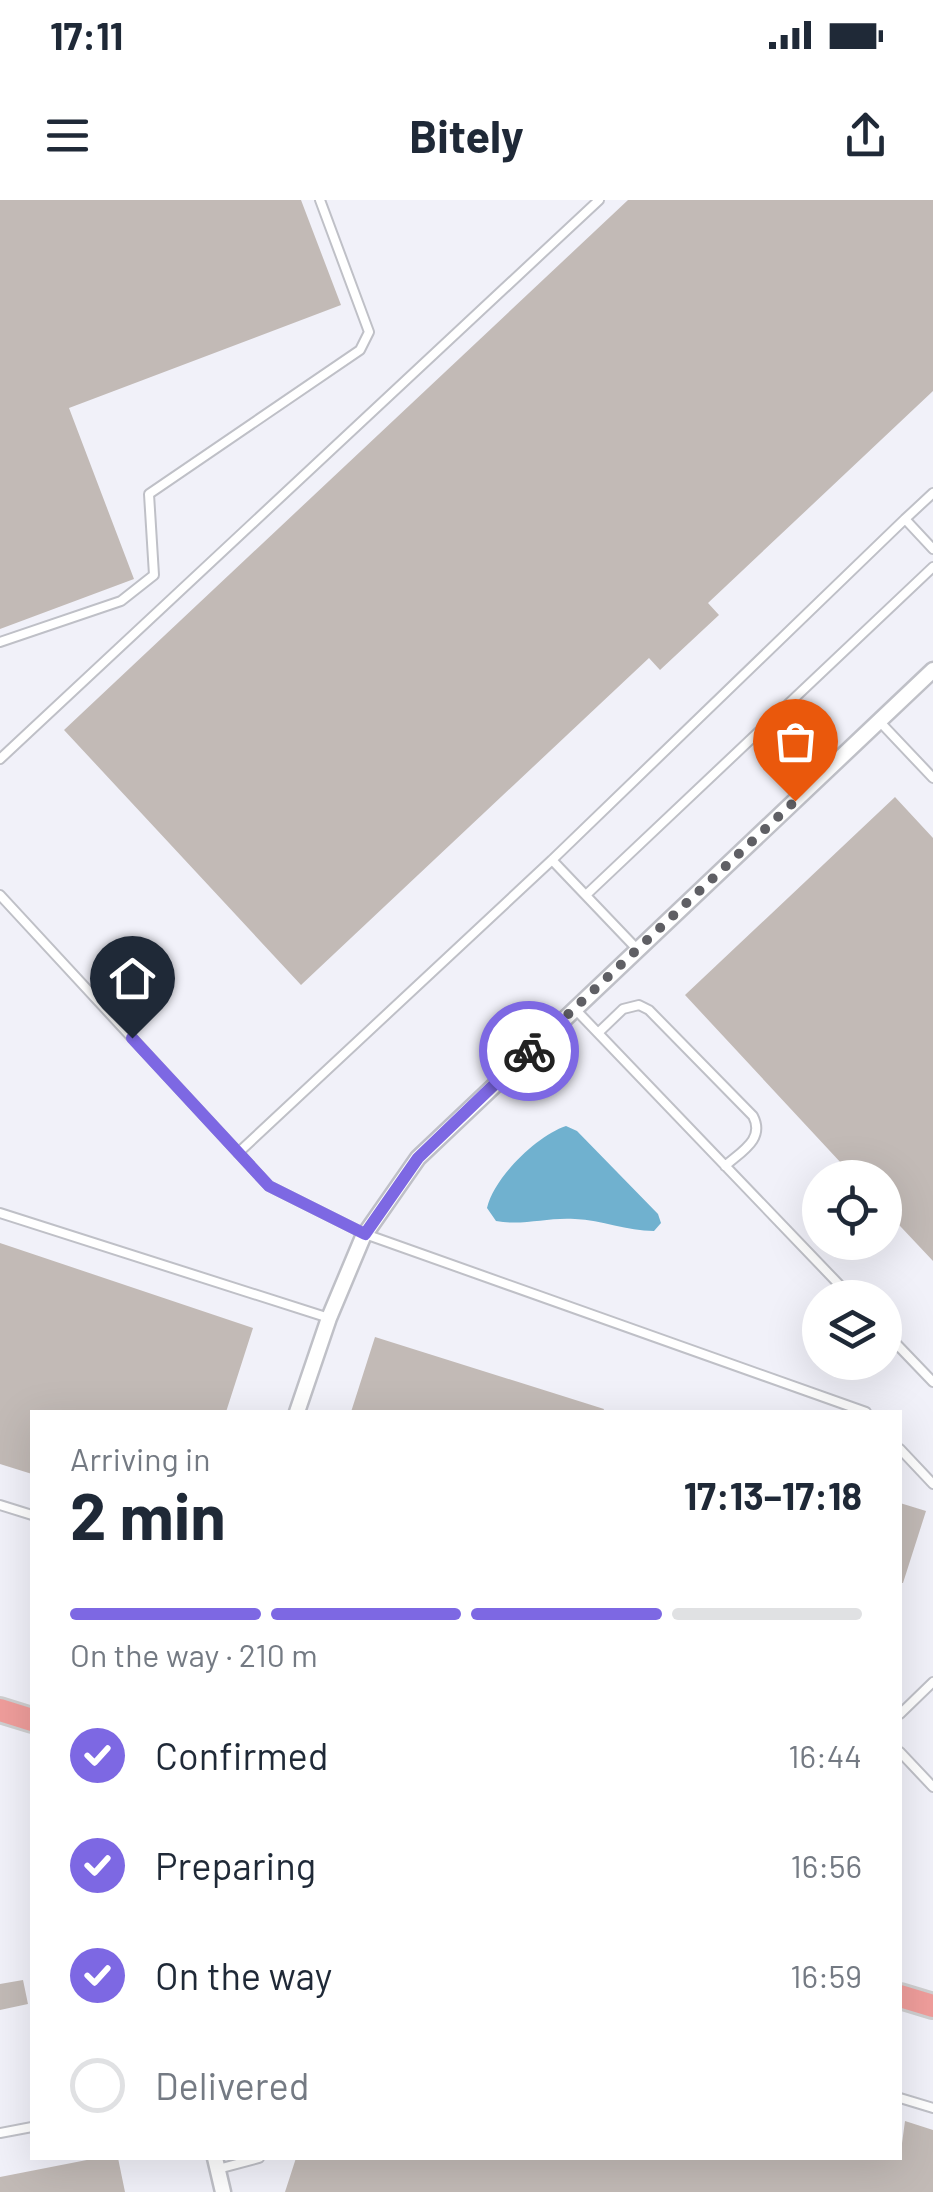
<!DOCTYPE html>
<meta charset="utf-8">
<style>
:root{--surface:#fff;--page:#f6f6f7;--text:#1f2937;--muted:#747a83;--line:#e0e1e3;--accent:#7d68e3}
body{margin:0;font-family:Barlow,sans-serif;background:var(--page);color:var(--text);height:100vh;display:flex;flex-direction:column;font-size:38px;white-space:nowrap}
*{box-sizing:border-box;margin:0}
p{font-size:32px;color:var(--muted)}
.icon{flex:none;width:55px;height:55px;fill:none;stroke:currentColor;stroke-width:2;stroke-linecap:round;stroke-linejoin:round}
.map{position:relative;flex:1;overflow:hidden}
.panel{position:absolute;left:30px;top:1210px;width:872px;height:750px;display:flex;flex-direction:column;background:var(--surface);border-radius:0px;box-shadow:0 10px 40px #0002}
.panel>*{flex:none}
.fabs{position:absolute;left:802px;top:960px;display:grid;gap:20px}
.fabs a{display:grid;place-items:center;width:100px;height:100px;border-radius:50%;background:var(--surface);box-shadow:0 10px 40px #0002;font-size:50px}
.pin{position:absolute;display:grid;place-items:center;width:85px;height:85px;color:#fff;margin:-102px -42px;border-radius:50% 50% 50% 0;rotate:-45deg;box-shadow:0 0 10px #0007}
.pin .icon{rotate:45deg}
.courier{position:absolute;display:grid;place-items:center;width:100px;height:100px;margin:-50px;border:8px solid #7d68e3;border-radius:50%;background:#fff;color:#222;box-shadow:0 2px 12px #0007}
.summary em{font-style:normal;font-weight:700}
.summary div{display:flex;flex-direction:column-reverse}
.summary{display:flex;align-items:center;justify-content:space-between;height:170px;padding:0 40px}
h1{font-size:65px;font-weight:700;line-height:75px}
.bar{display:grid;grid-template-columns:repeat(4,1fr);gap:15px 10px;align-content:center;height:120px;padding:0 40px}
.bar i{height:12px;border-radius:8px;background:var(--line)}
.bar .selected{background:var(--accent)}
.bar p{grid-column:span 4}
ol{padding:0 40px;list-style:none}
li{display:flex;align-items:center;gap:30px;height:110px}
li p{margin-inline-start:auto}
li .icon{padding:10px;border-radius:50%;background:var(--accent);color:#fff;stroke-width:4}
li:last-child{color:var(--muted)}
li i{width:55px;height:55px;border:5px solid var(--line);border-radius:50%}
.status{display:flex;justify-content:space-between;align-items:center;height:70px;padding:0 50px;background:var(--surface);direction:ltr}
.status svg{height:28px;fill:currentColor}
header{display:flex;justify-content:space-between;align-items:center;height:130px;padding:0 40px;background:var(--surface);font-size:45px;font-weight:700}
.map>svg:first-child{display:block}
.water{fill:#70b1cf}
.building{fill:#c2bab6}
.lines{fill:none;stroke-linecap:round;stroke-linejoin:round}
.service-casing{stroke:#bfc0c7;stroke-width:12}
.minor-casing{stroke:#bfc0c7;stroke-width:19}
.primary-casing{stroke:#cfcfd0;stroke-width:28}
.service{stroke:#fff;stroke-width:8}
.minor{stroke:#fff;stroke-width:14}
.primary{stroke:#ef9d9b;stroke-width:22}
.done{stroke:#5f5f64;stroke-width:10;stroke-dasharray:0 18}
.route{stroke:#7d68e3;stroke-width:12}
</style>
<div class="status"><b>17:11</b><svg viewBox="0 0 49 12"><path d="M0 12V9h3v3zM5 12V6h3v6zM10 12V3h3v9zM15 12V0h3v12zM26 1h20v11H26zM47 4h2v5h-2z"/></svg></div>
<header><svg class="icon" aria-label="menu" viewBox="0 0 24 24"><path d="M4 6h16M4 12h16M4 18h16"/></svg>Bitely<svg class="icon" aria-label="share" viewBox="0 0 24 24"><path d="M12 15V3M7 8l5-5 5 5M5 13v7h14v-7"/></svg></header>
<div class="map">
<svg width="933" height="1992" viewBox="0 0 933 1992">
<rect width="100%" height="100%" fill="#f1f1f9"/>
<path class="water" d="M566,926L577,931L658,1014L661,1023L654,1031C627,1031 602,1020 575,1019C548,1017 523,1026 496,1021L487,1008C494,978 536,936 566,926Z"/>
<path class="building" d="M0,0H301L341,105L69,208L134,379L0,429Z
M628,0H933V191L708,403L719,415L660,470L649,458L301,785L64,530Z
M895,597L933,638V1061L885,1010V978H855L685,795Z
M0,1043L253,1128L226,1212H32V1274L0,1264Z
M375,1137L604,1209L603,1212H351Z
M900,1303L926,1311L903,1383H900Z
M23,1780L28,1804L0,1810V1784Z
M905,1921L933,1930V1992H285L296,1958H900Z
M97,1958H118L125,1992H0V1977Z"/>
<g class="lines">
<g class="service-casing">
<path id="service" d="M933,293L905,319L933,349
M0,442L121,401L154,375L149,294L360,150L369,132L320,0
M880,522L933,578
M0,559L599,0
M0,695L269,986L365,1034L866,1212
M586,695L933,367
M636,748L552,660L905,319
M574,808L852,1098
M598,833L623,809L639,805L649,810L753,916C765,939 742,951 725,966
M238,953L552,660
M0,1013L329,1118
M885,1132L933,1182
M900,1249L933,1284
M0,1305L32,1315
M900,1514L933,1482
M900,1552L933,1587
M900,1898L933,1908
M0,1933L32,1927
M218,1969L259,1958"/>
</g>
<g class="minor-casing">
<path id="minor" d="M297,1212L329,1118L363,1037L418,958L933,470
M215,1958L223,1992"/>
</g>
<g class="primary-casing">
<path id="primary" d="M0,1510L32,1520
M900,1796L933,1806"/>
</g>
<use href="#service" class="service"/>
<use href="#minor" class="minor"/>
<use href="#primary" class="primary"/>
</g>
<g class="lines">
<path class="done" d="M529,851L795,601"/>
<path class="route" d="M132,838L269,986L365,1034L418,958L529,851"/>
</g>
</svg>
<div class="fabs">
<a><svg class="icon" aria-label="locate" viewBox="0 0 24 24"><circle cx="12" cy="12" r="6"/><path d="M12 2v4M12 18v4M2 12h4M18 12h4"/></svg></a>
<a><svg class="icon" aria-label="layers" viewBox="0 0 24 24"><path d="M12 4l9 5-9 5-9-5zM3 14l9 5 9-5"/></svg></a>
</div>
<div class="pin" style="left:795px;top:601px;background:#ea580c"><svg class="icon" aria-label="bag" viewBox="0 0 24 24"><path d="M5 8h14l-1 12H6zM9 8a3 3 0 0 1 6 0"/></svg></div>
<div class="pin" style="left:132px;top:838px;background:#1f2937"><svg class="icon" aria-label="home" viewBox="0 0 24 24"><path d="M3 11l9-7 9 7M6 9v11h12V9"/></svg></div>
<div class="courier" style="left:529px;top:851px"><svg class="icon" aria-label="bike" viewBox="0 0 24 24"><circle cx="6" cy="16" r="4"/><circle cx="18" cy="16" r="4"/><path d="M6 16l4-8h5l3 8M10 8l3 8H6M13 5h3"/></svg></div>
<section class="panel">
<div class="summary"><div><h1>2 min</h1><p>Arriving in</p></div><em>17:13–17:18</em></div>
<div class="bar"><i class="selected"></i><i class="selected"></i><i class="selected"></i><i></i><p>On the way · 210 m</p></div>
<ol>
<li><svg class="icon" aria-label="check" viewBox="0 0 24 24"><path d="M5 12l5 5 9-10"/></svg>Confirmed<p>16:44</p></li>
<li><svg class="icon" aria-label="check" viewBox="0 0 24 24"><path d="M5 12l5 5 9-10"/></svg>Preparing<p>16:56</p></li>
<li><svg class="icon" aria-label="check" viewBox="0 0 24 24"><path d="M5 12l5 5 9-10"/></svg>On the way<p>16:59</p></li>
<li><i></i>Delivered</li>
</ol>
</section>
</div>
